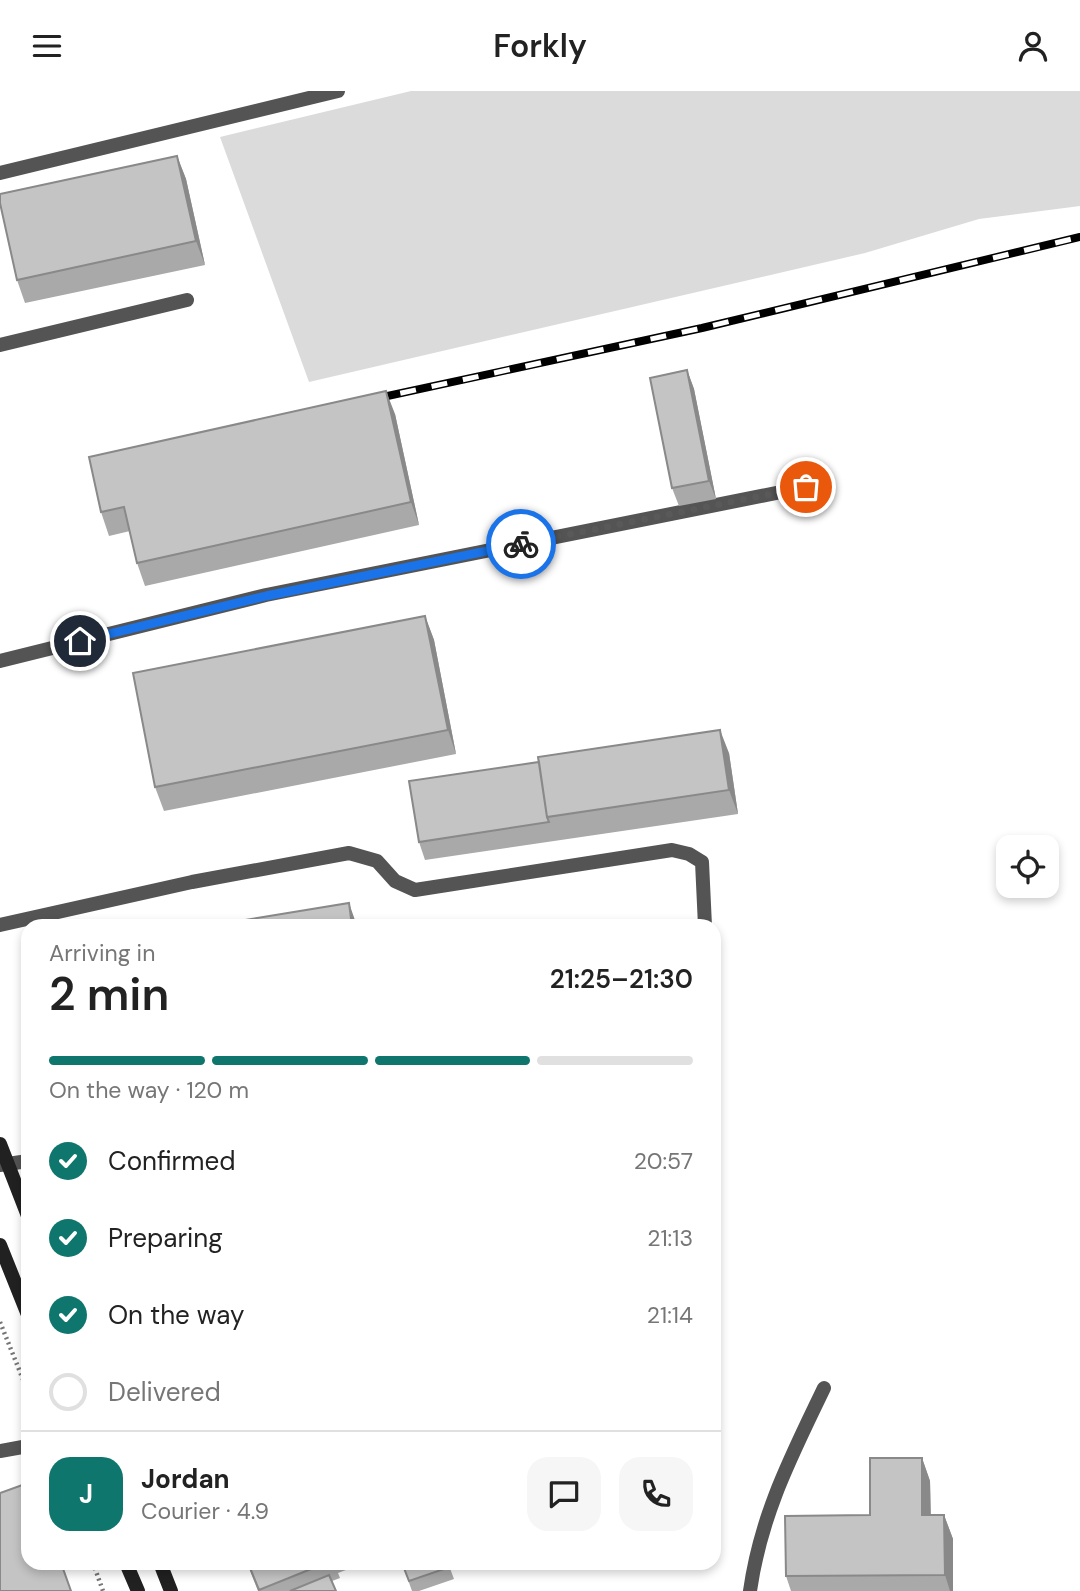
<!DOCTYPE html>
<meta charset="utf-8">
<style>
:root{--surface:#fff;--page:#f6f6f6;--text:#222;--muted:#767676;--line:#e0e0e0;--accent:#0f766e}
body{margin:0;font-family:"DM Sans",sans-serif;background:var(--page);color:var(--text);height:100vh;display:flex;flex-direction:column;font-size:26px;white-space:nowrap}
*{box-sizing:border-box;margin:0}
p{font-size:23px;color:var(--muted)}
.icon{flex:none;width:38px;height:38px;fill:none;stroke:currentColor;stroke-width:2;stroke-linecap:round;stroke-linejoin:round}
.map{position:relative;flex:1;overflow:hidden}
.drawer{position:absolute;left:21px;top:828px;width:700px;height:651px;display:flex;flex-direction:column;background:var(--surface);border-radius:21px;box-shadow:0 4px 10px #0003}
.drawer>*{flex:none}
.tools{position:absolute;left:996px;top:744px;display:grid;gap:14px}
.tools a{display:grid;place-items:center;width:63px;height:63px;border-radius:14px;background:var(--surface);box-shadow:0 4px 10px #0003;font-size:35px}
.pin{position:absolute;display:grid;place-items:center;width:60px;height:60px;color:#fff;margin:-30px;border:4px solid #fff;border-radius:50%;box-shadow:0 2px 7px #0007}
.courier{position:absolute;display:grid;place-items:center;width:70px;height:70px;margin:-35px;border:5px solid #1a73e8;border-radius:50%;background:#fff;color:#222;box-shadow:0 2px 9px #0007}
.headline em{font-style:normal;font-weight:600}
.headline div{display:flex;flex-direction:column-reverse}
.headline{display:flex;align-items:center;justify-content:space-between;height:119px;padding:0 28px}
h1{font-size:46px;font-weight:600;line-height:52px}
.bar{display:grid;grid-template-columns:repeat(4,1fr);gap:10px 7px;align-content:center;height:84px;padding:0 28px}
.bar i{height:9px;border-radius:5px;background:var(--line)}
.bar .active{background:var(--accent)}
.bar p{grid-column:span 4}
.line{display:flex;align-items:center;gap:18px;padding:0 28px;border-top:2px solid var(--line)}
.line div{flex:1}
.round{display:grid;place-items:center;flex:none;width:74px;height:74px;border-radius:21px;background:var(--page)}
ol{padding:0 28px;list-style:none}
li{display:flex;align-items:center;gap:21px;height:77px}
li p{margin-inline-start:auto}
li .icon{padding:7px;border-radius:50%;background:var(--accent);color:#fff;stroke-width:4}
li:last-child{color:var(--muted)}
li i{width:38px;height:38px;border:4px solid var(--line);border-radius:50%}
header{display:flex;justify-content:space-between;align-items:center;height:91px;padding:0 28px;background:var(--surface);font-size:32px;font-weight:600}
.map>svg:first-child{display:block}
.green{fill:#dbdbdb}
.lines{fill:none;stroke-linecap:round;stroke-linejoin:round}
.path{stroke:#767676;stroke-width:4.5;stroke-dasharray:2 3.5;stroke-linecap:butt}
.service{stroke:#545454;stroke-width:14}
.secondary{stroke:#212121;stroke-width:14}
.rail-casing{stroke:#000;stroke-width:8}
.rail{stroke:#fff;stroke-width:5;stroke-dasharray:16;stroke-linecap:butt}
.wall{fill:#a9a9a9}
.shaded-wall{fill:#898989}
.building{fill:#c4c4c4;stroke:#898989;stroke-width:2}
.done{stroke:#595959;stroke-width:7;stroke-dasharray:0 12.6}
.route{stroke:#1a73e8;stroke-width:9}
</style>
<header><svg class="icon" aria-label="menu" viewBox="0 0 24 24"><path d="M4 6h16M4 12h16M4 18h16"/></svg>Forkly<svg class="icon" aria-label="person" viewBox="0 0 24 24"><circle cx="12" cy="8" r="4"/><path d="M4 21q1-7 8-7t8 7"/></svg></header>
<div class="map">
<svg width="1080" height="1500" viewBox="0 0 1080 1500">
<rect width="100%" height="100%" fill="#fff"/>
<path class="green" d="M411,0H1080V115L979,128L865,162L309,291L220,46Z"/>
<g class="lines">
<path class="path" d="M0,1231L28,1301
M93,1472L103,1500"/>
<path class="service" d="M0,82L338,0
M0,254L187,209
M0,570L266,504L806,396
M0,834L192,791L349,762L377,770L395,790L415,799L672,759L689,763L702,771L705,835
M0,1074L28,1070
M0,1360L28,1355
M750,1500C761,1423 791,1366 824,1297"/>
<path class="secondary" d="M0,1053L28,1125
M0,1154L28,1224
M126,1472L138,1500
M160,1472L171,1500"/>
<g class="rail-casing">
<path id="rail" d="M369,309L702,237L1080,146"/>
</g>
<use href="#rail" class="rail"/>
</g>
<path class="wall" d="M177,65L186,88L205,174L25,212L17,189Z
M687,279L694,298L716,408L679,415L672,397Z
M395,323L419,434L145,495L137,472L130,440L109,445L101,421Z
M425,525L434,549L456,663L164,720L155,696Z
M729,662L738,723L425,769L419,751Z
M922,1367L930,1390L931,1424H944L953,1448V1500H791L786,1485L870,1424Z
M247,1472H364L338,1482L340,1487L332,1490L336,1500H258Z
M402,1472H448L454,1488L419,1500H412Z"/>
<path class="shaded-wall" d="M177,65L186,88L205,174L196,150Z
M687,279L694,298L716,408L709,390Z
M386,300L395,323L419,434L411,411Z
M425,525L434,549L456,663L448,639Z
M720,639L729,662L738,723L729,699Z
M349,812L357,835H352Z
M922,1367L930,1390L931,1448L922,1424Z
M944,1424L953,1448V1500H950L945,1484Z"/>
<path class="building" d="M177,65L196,150L17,189L0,112V103Z
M687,279L709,390L672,397L650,287Z
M386,300L411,411L137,472L124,416L101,421L89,366Z
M425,525L448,639L155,696L133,582Z
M720,639L729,699L547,726L538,666Z
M539,671L547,726L549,731L419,751L409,690Z
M349,812L352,835H208Z
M870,1367H922V1424H944L945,1484L786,1485L785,1425L870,1424Z
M28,1392V1472H61L71,1500H0V1402Z
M248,1472H326L259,1499Z
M335,1472H347L336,1476Z
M402,1472H448L450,1476L409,1490Z
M329,1484L336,1500H290Z"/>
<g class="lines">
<path class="done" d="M521,453L806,396"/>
<path class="route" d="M80,550L266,505L521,453"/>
</g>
</svg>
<div class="tools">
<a><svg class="icon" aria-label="locate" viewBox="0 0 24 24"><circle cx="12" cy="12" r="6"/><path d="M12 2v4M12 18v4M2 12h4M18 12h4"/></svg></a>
</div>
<div class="pin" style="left:806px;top:396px;background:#ea580c"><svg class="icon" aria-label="bag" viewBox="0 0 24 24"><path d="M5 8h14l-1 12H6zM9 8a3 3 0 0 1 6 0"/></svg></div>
<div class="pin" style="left:80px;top:550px;background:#1f2937"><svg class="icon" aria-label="home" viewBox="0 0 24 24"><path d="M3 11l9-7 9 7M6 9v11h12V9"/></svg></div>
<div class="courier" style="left:521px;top:453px"><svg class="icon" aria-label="bike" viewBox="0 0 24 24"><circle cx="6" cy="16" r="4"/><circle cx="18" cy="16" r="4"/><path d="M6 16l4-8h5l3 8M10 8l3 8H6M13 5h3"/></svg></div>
<section class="drawer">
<div class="headline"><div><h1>2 min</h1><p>Arriving in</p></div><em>21:25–21:30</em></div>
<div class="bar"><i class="active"></i><i class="active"></i><i class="active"></i><i></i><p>On the way · 120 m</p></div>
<ol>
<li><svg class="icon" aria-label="check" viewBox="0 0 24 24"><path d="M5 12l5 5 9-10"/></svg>Confirmed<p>20:57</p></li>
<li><svg class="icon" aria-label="check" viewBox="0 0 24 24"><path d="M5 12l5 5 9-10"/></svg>Preparing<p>21:13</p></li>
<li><svg class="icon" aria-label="check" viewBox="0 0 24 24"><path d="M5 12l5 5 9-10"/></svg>On the way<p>21:14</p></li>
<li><i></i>Delivered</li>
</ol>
<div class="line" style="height:126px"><b class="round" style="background:var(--accent);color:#fff">J</b><div><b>Jordan</b><p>Courier · 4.9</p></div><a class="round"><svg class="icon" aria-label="chat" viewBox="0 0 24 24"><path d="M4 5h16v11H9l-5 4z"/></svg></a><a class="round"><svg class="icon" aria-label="phone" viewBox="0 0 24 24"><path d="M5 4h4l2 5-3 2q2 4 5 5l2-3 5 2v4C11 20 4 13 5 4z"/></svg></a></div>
</section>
</div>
